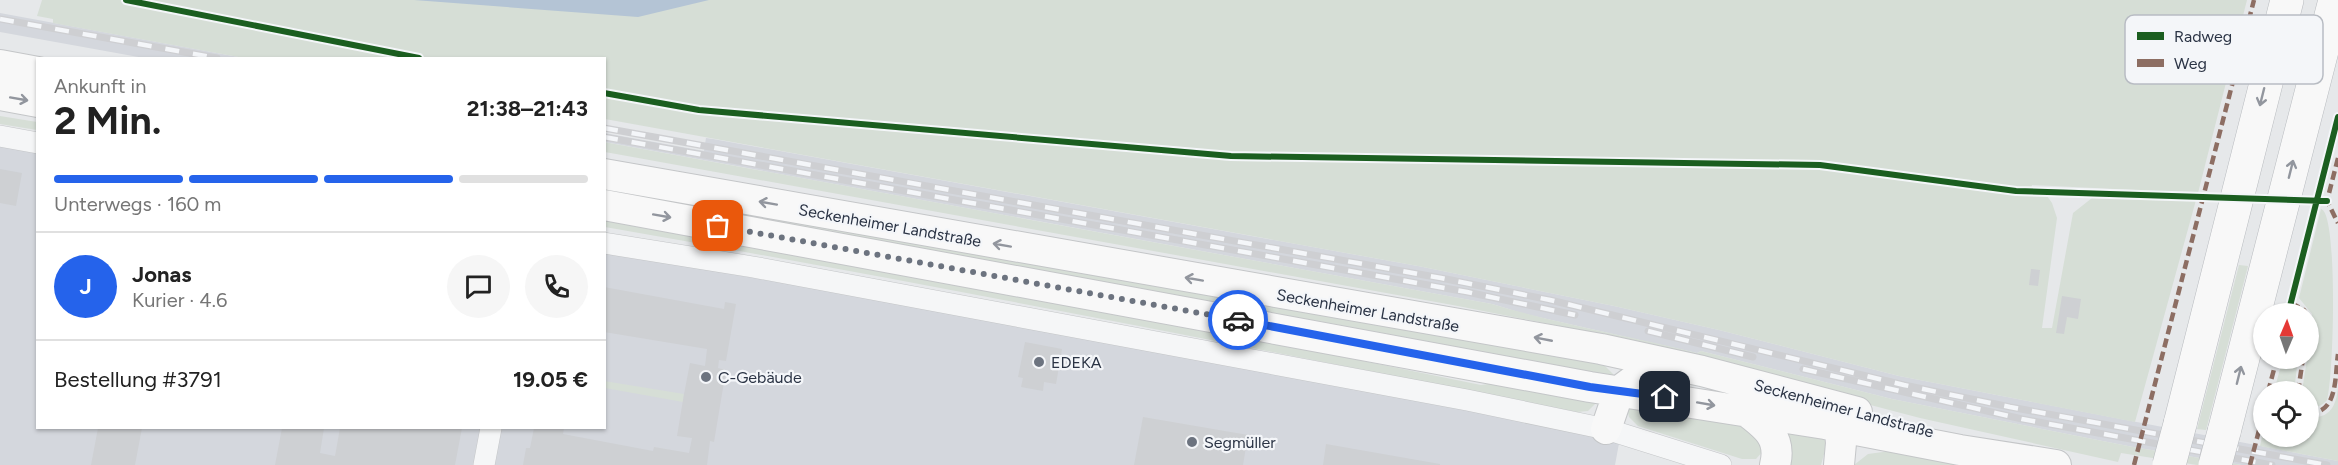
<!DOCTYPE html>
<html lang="de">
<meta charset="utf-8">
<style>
:root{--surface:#fff;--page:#f6f6f6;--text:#222;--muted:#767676;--line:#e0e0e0;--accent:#2563eb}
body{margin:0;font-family:Figtree,sans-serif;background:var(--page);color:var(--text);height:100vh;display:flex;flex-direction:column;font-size:22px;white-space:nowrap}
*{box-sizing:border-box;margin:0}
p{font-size:20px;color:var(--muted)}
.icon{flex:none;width:33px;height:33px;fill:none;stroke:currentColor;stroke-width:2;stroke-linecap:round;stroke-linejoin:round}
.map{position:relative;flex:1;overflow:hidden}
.panel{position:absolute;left:36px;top:57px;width:570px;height:372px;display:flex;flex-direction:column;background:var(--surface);border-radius:0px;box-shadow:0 2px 4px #0004}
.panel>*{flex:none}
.needle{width:39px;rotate:2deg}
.buttons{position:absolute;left:2253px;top:303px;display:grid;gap:12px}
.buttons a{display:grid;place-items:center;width:66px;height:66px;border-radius:50%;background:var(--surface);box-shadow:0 2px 4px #0004;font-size:30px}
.pin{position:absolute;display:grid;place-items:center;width:51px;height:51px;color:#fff;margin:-26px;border-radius:12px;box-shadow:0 3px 9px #0006}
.courier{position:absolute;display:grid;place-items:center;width:60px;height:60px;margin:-30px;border:4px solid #2563eb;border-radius:50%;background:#fff;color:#222;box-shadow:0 2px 8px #0007}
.head em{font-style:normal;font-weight:700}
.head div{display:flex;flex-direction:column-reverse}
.head{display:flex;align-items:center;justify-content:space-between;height:102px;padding:0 18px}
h1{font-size:39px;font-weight:700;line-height:45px}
.bar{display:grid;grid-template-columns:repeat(4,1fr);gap:9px 6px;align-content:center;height:72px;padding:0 18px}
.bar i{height:8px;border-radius:4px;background:var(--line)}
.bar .active{background:var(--accent)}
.bar p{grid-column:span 4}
.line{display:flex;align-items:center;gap:15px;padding:0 18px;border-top:2px solid var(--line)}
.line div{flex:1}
.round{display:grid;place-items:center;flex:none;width:63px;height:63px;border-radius:32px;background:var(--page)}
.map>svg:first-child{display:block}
.built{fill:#d4d7dd}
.green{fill:#d6ded6}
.water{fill:#b4c4d5}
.building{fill:#ced0d3}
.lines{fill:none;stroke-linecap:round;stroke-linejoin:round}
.street-casing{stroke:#c4c6c8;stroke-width:22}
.secondary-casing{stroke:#c4c6c8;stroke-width:32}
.highway-casing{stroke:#b8bbbf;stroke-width:34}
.street{stroke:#f5f6f7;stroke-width:21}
.secondary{stroke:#f8f8f8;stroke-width:30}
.highway{stroke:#f8f8f8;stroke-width:33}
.rail-casing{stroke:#cecfd2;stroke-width:7}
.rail{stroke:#f4f6f9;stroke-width:4.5;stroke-dasharray:14;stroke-linecap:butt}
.highway-bridge-casing{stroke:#b8bbbf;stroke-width:34;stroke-linecap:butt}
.highway-bridge{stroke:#f8f8f8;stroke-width:33}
.quiet{stroke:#8d6e63;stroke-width:4.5;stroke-dasharray:9 4.5;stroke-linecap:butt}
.cycleway-casing{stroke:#f4f6f9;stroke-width:10}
.cycleway{stroke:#1b5e20;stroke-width:6}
.oneway{stroke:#92969e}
.done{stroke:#6c737f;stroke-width:6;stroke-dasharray:0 10.8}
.route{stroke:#2563eb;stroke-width:8}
.poi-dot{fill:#6c737f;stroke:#f4f6f9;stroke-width:2}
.labels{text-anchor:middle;stroke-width:4.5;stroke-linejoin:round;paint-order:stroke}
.street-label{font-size:16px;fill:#2b3445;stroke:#f4f6f9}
.poi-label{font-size:16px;fill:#2b3445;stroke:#f4f6f9;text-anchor:start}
.key{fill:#f4f6f9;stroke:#b8bcc3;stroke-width:1.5}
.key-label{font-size:16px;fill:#2b3445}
</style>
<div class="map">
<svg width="2338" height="465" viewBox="0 0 2338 465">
<rect width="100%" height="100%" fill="#e6e8ea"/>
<path class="built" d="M0,13L244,58H144L0,32Z
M604,133L704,151L706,138L713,139L1418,266L1614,306L1719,330L1899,376L2338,461V465H2242L2133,447L1892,399L1701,351L1697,353L1525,314L1492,304L605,142Z
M0,142L37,149L38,428H604L605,252L920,307L1620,438L1615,465H0Z"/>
<path class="green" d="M42,0H2247L2198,193L2032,185L2030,194L2047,196L2052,203L2057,218L2042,328H2052L2073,213L2092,198L2196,200L2135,422L1899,376L1719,330L1614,306L1418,266L605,119L604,58H244L53,23V19L37,16Z
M0,116L37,122V130L0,124Z
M604,142L1492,304C1559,324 1629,336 1697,353L1701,351L1892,399L2133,447L2242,465H2197L2121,453L2118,462L1920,418L1595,333L1458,306L605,152Z
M604,185L1497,343L1604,365L1616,377L1340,325L605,193Z
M2321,209C2338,212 2334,375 2327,400C2322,406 2316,408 2309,407L2308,392L2302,391L2307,359L2308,358L2312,314L2299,298Z
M604,219L1226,333L1481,385L1504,382L1600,399L1588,411L1577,412C1253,348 930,284 605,227Z
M2239,265L2248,266L2206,430L2197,429Z
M2283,358L2298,359L2294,391H2274Z
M604,381L684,394L683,402L605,388Z
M2338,388V461L2260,446L2263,432L2264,436H2308L2309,417C2329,419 2336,407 2338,388Z
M1626,404L1753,425L1763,451L1756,459H1742L1638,426L1629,417Z
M1831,429L1821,465H1784L1782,432Z
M1890,451L1985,465H1854L1868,454Z"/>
<path class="water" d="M414,0H709L638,17Z"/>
<path class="building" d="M0,169L22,173L16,206L0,203Z
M2031,269L2040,270L2038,286L2029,285Z
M604,287L724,309L725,302L736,304L726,361L719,360L718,368L726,370L714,442L710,441L707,465H523L526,448H530L534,428H564L563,434L653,451L654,447L689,453L692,438L677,436L684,394L690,363L705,366L707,349L604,332Z
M2062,296L2081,299L2078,319L2067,317L2064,334L2056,333Z
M1025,342L1062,349L1056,384L1044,382L1043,391L1021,387L1023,378L1018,377Z
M1143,417L1248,435L1243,465H1134Z
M98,428H142L135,465H91Z
M282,428H324L320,453L335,456L340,428H462L455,465H275Z
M1326,444L1440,464V465H1323Z"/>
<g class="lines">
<g class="street-casing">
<path id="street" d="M0,136L38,143
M604,243L753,267L1467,400L1606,429L1721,465
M484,465L491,428"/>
</g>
<g class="secondary-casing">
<path id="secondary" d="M0,65L38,72
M0,95L38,102
M604,174L1601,349L1702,371L1857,412
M604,205L1590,387L1825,424L1960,450L2056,465
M1838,409L1841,443L1839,465
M1746,411C1766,426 1782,438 1775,465
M1606,429L1619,391L1634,380"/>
</g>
<g class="highway-casing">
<path id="highway" d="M2180,424L2287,0
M2224,432L2335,0"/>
</g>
<use href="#street" class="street"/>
<use href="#secondary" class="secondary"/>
<use href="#highway" class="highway"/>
<g class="rail-casing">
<path id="rail" d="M0,19L217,58
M604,128L1441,278L1550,300L1904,385L2010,407L2327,465
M604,137L1467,292L1575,315
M1648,331L1753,357
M1803,369L2022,419L2272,465"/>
</g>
<use href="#rail" class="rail"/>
<g class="highway-bridge-casing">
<path id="highway-bridge" d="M2169,465L2180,424
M2215,465L2224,432"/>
</g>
<use href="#highway-bridge" class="highway-bridge"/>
<path class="quiet" d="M2338,158L2327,201L2338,223
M2291,303L2304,310L2306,314
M2268,392L2277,358
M2298,392L2303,358
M2308,412C2338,416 2335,375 2338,354
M2134,465L2254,0
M2250,465L2264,411"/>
<g class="cycleway-casing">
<path id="cycleway" d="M126,0L419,58
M604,93L699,110L1231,156L1820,165L2016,191L2327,201
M2288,314L2338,117"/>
</g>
<use href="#cycleway" class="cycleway"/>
</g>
<defs><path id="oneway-shaft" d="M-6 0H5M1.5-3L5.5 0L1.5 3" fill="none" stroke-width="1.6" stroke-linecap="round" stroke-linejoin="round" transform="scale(1.5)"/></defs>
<g class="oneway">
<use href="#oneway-shaft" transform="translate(2262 97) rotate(104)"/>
<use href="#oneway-shaft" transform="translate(19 99) rotate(10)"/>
<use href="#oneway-shaft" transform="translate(2291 169) rotate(-76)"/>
<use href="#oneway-shaft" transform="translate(768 203) rotate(-170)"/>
<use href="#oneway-shaft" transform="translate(662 216) rotate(10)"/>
<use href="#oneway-shaft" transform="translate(1002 245) rotate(-170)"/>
<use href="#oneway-shaft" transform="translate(1194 279) rotate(-170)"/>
<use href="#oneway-shaft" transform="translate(1543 339) rotate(-169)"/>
<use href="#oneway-shaft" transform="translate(2239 375) rotate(-76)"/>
<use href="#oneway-shaft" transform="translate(1706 404) rotate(10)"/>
</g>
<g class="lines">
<path class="done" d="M718,226L1238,320"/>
<path class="route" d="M1238,320L1590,387L1665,397"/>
</g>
<g class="poi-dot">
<circle cx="1039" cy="362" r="6"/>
<circle cx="706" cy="377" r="6"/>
<circle cx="1192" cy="442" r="6"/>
</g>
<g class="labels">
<g class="street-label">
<text transform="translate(890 225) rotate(10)" y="6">Seckenheimer Landstraße</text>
<text transform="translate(1368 310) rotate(10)" y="6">Seckenheimer Landstraße</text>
<text transform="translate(1844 408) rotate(15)" y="6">Seckenheimer Landstraße</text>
</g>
<g class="poi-label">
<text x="1051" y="368">EDEKA</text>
<text x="718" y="383">C-Gebäude</text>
<text x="1204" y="448">Segmüller</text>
</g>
</g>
<rect x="2125" y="15" width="198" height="69" rx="9" class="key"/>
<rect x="2137" y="32" width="27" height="8" fill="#1b5e20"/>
<rect x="2137" y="59" width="27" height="8" fill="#8d6e63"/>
<g class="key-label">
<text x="2174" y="42">Radweg</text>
<text x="2174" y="69">Weg</text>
</g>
</svg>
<div class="buttons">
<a><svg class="needle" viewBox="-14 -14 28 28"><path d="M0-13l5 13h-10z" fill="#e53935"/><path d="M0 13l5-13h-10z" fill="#767676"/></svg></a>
<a><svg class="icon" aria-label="locate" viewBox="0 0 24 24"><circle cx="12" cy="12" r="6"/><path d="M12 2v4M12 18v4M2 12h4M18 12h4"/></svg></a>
</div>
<div class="pin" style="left:718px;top:226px;background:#ea580c"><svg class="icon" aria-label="bag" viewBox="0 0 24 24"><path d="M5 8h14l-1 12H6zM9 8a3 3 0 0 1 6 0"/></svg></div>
<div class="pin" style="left:1665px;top:397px;background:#1f2937"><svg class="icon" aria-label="home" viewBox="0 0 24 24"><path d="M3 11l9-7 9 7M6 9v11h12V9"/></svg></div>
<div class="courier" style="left:1238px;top:320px"><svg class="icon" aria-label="car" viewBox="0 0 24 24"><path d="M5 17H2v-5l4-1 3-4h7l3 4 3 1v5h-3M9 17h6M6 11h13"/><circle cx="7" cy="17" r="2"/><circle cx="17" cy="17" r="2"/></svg></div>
<section class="panel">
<div class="head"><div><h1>2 Min.</h1><p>Ankunft in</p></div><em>21:38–21:43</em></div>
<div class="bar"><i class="active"></i><i class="active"></i><i class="active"></i><i></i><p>Unterwegs · 160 m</p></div>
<div class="line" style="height:108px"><b class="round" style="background:var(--accent);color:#fff">J</b><div><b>Jonas</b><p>Kurier · 4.6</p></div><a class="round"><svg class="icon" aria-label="chat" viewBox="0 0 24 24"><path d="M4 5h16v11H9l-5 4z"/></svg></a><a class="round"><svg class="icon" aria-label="phone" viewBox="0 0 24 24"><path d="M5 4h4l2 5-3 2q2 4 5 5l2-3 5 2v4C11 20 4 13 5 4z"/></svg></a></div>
<div class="line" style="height:78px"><div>Bestellung #3791</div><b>19.05 €</b></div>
</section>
</div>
